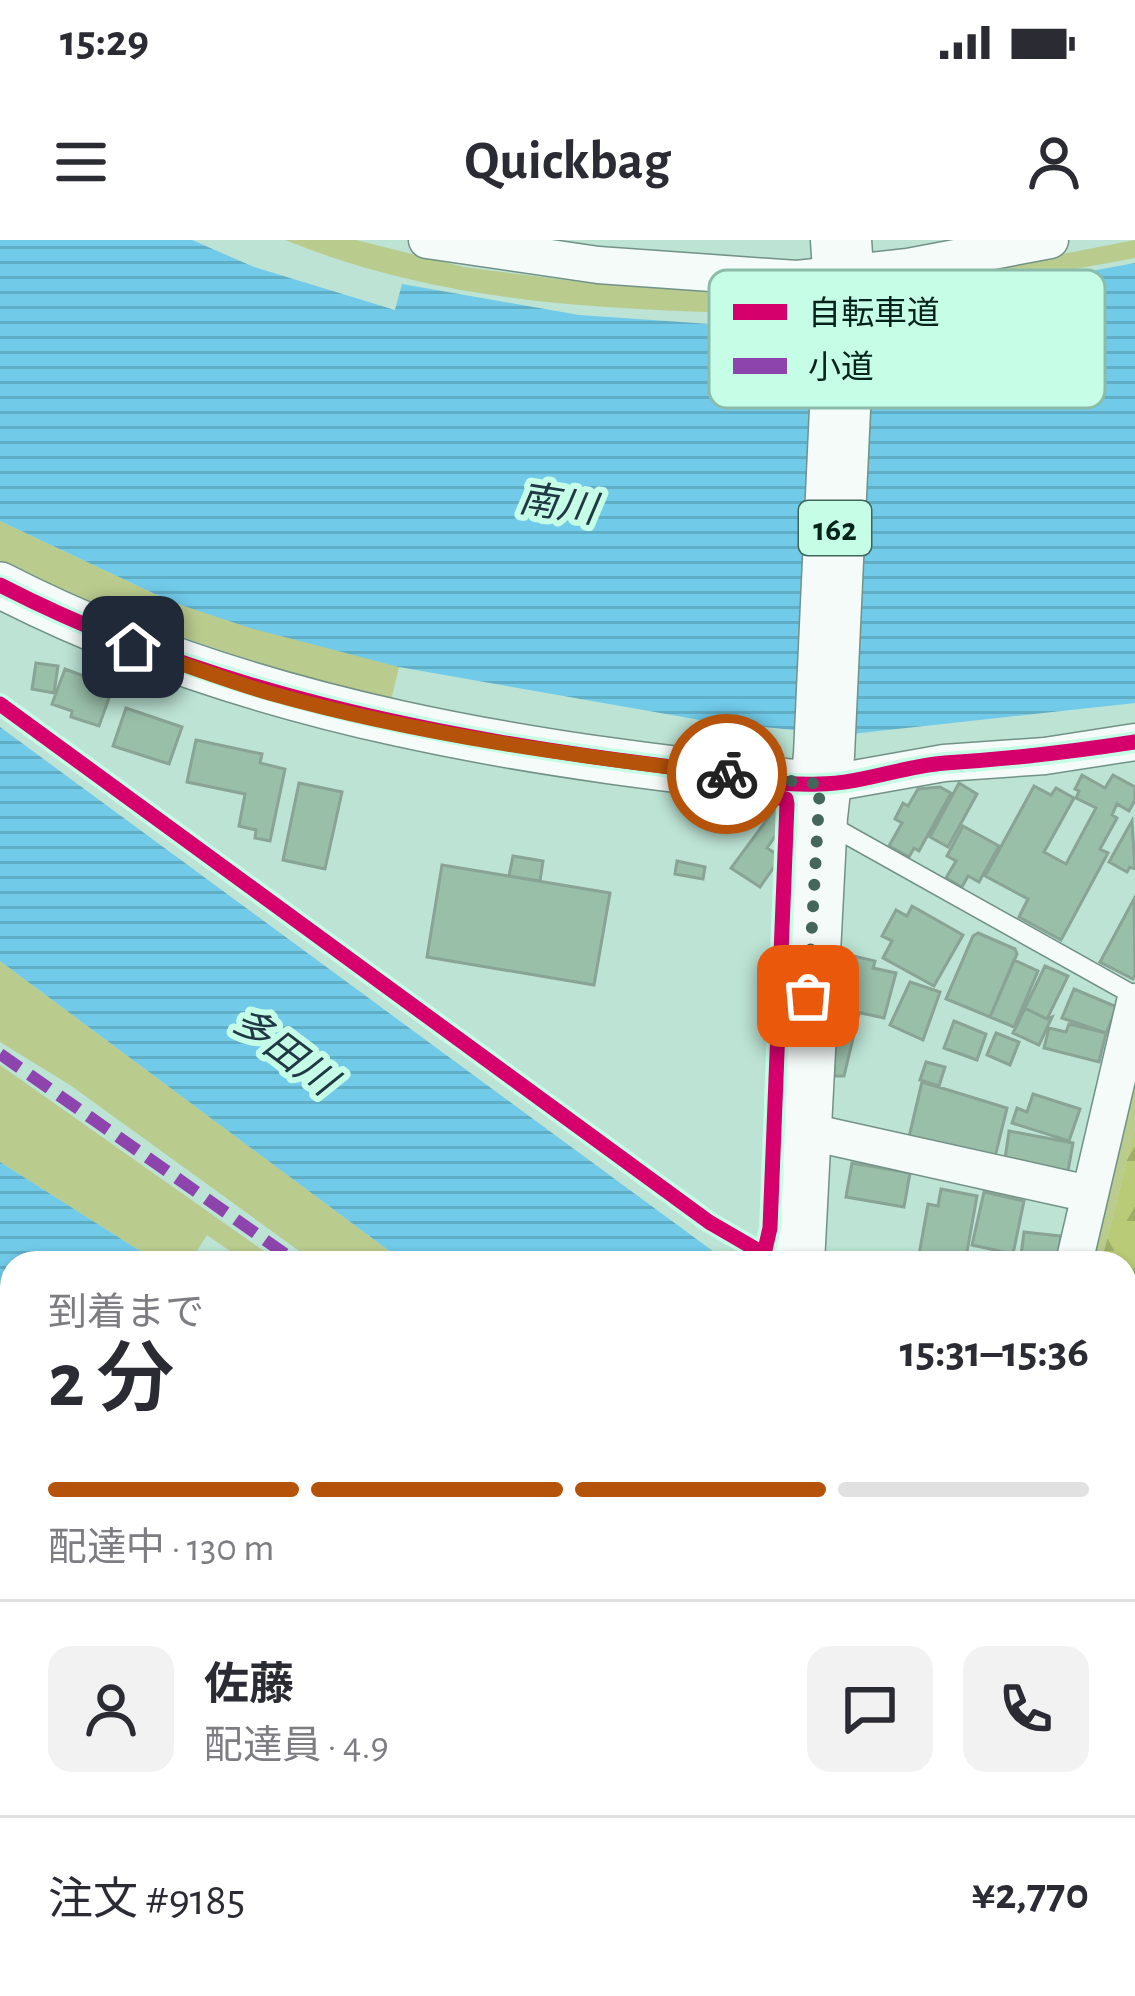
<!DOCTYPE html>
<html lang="ja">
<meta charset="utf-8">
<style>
:root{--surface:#fff;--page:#f2f2f3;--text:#2b2b33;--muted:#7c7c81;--line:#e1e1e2;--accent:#b45309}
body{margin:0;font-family:"Alegreya Sans","Noto Sans JP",sans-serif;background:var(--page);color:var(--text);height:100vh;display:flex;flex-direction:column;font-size:45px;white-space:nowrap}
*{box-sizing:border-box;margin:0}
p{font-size:39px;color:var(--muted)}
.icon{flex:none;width:66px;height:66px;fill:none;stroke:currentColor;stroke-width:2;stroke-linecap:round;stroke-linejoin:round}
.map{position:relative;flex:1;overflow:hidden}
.side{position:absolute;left:0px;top:1011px;width:1137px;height:747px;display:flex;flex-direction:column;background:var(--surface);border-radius:36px 36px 0 0;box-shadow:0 3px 9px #0004}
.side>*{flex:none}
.pin{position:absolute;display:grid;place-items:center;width:102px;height:102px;color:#fff;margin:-51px;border-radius:24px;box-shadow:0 6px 18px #0006}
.courier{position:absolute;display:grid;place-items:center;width:120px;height:120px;margin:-60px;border:9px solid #b45309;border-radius:50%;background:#fff;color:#222;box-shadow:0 3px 15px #0007}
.head em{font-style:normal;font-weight:600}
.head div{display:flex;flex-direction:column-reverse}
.head{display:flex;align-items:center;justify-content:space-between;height:204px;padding:0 48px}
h1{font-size:78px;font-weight:600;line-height:90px}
.bar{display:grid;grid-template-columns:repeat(4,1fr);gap:18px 12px;align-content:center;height:144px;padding:0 48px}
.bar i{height:15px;border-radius:9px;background:var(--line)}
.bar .current{background:var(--accent)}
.bar p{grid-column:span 4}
.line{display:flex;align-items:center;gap:30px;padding:0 48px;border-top:3px solid var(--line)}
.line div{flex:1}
.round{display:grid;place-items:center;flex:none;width:126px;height:126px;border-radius:24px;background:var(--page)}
.status{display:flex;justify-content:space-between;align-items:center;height:84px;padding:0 60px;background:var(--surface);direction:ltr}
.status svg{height:33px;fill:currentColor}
header{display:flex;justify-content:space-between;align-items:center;height:156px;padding:0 48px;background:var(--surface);font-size:54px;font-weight:600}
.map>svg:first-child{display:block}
.green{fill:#b9cb8d}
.forest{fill:url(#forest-firs)}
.water{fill:url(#water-rules)}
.building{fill:#99bfa9;stroke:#89a395;stroke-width:3}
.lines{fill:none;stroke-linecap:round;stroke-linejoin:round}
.service-casing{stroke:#729287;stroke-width:21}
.minor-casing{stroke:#729287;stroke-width:39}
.tertiary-casing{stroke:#729287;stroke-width:48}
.trunk-casing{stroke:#729287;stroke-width:63}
.service{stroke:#f5fbf9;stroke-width:18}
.minor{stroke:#f5fbf9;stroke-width:36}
.tertiary{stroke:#f5fbf9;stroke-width:45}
.trunk{stroke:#f5fbf9;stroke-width:60}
.quiet{stroke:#8e44ad;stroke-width:12;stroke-dasharray:24 12;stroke-linecap:butt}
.cycleway-casing{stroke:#c5fde7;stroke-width:22}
.cycleway{stroke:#d6006c;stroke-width:15}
.done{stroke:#45665b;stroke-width:12;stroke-dasharray:0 21.6}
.route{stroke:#b45309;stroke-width:15}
.labels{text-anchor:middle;stroke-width:12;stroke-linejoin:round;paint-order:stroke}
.shield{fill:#c5fde7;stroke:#3f6458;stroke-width:3}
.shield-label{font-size:33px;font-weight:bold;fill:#05231a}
.water-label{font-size:39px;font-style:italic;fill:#203843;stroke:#c5fde7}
.key{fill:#c5fde7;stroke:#8bbcaa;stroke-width:3}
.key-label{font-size:33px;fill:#05231a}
</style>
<div class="status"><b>15:29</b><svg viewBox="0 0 49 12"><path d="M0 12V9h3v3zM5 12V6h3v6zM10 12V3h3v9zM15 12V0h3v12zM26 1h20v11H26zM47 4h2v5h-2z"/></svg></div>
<header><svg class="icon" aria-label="menu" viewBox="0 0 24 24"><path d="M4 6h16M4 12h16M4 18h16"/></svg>Quickbag<svg class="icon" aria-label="person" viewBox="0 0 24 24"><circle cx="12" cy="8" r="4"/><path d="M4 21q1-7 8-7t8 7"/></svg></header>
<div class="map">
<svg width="1135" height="1756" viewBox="0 0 1135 1756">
<defs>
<pattern id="forest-firs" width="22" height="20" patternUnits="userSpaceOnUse" patternTransform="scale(3)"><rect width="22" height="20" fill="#bacb77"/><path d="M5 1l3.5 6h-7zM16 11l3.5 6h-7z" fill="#9eae66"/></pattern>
<pattern id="water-rules" width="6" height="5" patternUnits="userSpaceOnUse" patternTransform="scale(3)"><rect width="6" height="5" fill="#70cae8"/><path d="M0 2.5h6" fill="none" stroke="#60adc6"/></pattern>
</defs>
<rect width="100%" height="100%" fill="#bce3d4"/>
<path class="green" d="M285,0H356L464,27L596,44L786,57L787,74C613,70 448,66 285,0Z
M1135,0V18L864,68L882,49Z
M0,281L172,362L399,427L391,460C253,425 128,382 0,321Z
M0,721L396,1016L391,1023H316L70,845L0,802Z
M1135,815V888L1101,1023H1088Z
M0,825L281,1023H247L207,995L195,1014L205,1023H159L0,922Z"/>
<path class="forest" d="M1135,888V1136L1125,1130V1023H1101Z"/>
<path class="water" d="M0,0H192L254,27L395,70L402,44L579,75L754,87L803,71L861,73L1135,23V463L842,495L706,481L399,427L250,388L172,362L0,281Z
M0,487L729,1023H406L396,1016L0,721Z
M0,922L159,1023H12V1384L0,1370Z
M1125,1276L1135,1282V1496L1125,1490Z
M1125,1631L1135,1637V1756H271L250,1746H1125Z"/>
<path class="building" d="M36,423L58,426L54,453L32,449Z
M65,429L113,447L99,486L71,477L72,471L52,464Z
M126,468L182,487L169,524L113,506Z
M196,500L262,514L260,523L285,529L270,601L255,598L256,590L239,586L245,554L187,542Z
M1082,535L1105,548L1113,535L1135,547V560L1129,571L1117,564L1112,575L1117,578L1100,609L1108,613L1061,700L1019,677L1028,659L985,636L1034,546L1051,555L1056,548L1074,558L1044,612L1066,624L1096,568L1076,558L1079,551L1075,549Z
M299,543L342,552L325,629L283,620Z
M959,543L977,554L948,607L930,597Z
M940,547L951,553L919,611L914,608L909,617L889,606L902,583L895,579L903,563L908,566L918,549Z
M777,566L781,568L778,592L767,608L781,617L760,647L731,628Z
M1132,581L1135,629L1130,627L1127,632L1109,622Z
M963,586L999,606L979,642L968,636L962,647L946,638L956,621L947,616Z
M513,616L543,621L540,641L509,636Z
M677,621L705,627L703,639L675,634Z
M442,625L610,653L594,745L427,717Z
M1134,659L1135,735L1133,739L1100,722Z
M912,666L963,695L934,746L883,718L892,701L882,696L896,670L907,676Z
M978,693L1015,709L1017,714L990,777L946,759L973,696Z
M845,714L875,721L873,728L896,733L884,778L838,768L839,762L835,760Z
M1014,720L1038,731L1014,787L990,777Z
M1045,726L1068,736L1047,779L1025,768Z
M910,742L940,752L923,800L890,785Z
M1074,749L1117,767L1106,793L1062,778Z
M1025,768L1047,779L1052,777L1039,805L1013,793Z
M836,772L859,773L844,836H834Z
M954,781L986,794L977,820L944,808Z
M1069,784L1106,793L1099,822L1044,808L1049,788L1066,792Z
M996,793L1019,802L1010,825L987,815Z
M926,822L945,827L939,846L920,840Z
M922,842L1007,868L995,917L909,897Z
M1033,854L1080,869L1069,901L1012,883L1017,868L1027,872Z
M1009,891L1073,903L1068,931L1005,919Z
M852,923L910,933L904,967L846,957Z
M941,949L977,956L965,1023L919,1015L928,964L938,966Z
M984,952L1024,961L1013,1014L972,1005Z
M1024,992L1061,996L1057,1023H1020Z"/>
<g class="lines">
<g class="service-casing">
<path id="service" d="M826,583L1135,756"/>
</g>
<g class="minor-casing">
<path id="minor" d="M427,0L598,25L797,39L908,27L1050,0
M820,545L944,523L1045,516L1135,502
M801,890L1089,954
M1074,1023L1135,762
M1125,1251L1135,1256
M27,1746L47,1756"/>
</g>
<g class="tertiary-casing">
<path id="tertiary" d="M0,345C253,475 540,518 820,545"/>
</g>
<g class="trunk-casing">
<path id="trunk" d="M794,1023L817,577L824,515L845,61L841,0"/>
</g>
<use href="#service" class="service"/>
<use href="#minor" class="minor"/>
<use href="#tertiary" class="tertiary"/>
<use href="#trunk" class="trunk"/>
<path class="quiet" d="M0,814L298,1023
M0,1486L12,1494
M1125,1565L1135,1571
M0,1692L12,1698
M102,1746L121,1756"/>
<g class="cycleway-casing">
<path id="cycleway" d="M0,345C204,450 430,497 656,525C709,532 766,546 819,544C861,544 903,526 945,523C1009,519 1071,512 1135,502
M0,464L709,982L764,1014L770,988L787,564L786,559L773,557L775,522"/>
</g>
<use href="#cycleway" class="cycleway"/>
</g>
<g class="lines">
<path class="done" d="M727,534L820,544L808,756"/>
<path class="route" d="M133,407C179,422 226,441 273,454C420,495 575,516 727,534"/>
</g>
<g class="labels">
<rect class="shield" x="799" y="261" width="72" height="54" rx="9"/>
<g class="shield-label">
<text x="835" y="300">162</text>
</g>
<g class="water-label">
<text transform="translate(558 263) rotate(9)" y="14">南川</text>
<text transform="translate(285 810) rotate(37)" y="14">多田川</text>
</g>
</g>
<rect x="709" y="30" width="396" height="138" rx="18" class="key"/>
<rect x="733" y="64" width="54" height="16" fill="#d6006c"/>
<rect x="733" y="118" width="54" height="16" fill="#8e44ad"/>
<g class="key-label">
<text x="808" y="84">自転車道</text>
<text x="808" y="138">小道</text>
</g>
</svg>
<div class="pin" style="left:808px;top:756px;background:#ea580c"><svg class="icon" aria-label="bag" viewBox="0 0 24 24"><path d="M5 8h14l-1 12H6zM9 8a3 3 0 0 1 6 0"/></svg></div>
<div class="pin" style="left:133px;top:407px;background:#1f2937"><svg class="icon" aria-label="home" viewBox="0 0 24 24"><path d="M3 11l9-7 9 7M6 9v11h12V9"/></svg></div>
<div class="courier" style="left:727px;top:534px"><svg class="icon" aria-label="bike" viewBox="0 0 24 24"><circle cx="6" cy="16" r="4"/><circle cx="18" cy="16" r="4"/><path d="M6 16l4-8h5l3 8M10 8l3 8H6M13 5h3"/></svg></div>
<section class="side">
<div class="head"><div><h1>2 分</h1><p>到着まで</p></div><em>15:31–15:36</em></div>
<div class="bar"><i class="current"></i><i class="current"></i><i class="current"></i><i></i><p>配達中 · 130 m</p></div>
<div class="line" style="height:216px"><a class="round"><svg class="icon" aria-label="person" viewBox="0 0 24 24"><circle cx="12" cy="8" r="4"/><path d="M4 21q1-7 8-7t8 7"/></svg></a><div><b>佐藤</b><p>配達員 · 4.9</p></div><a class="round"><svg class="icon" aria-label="chat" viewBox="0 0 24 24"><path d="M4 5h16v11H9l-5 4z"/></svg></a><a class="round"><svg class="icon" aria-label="phone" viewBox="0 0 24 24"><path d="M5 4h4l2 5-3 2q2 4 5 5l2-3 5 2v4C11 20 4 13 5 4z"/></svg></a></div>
<div class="line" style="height:156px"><div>注文 #9185</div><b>¥2,770</b></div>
</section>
</div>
